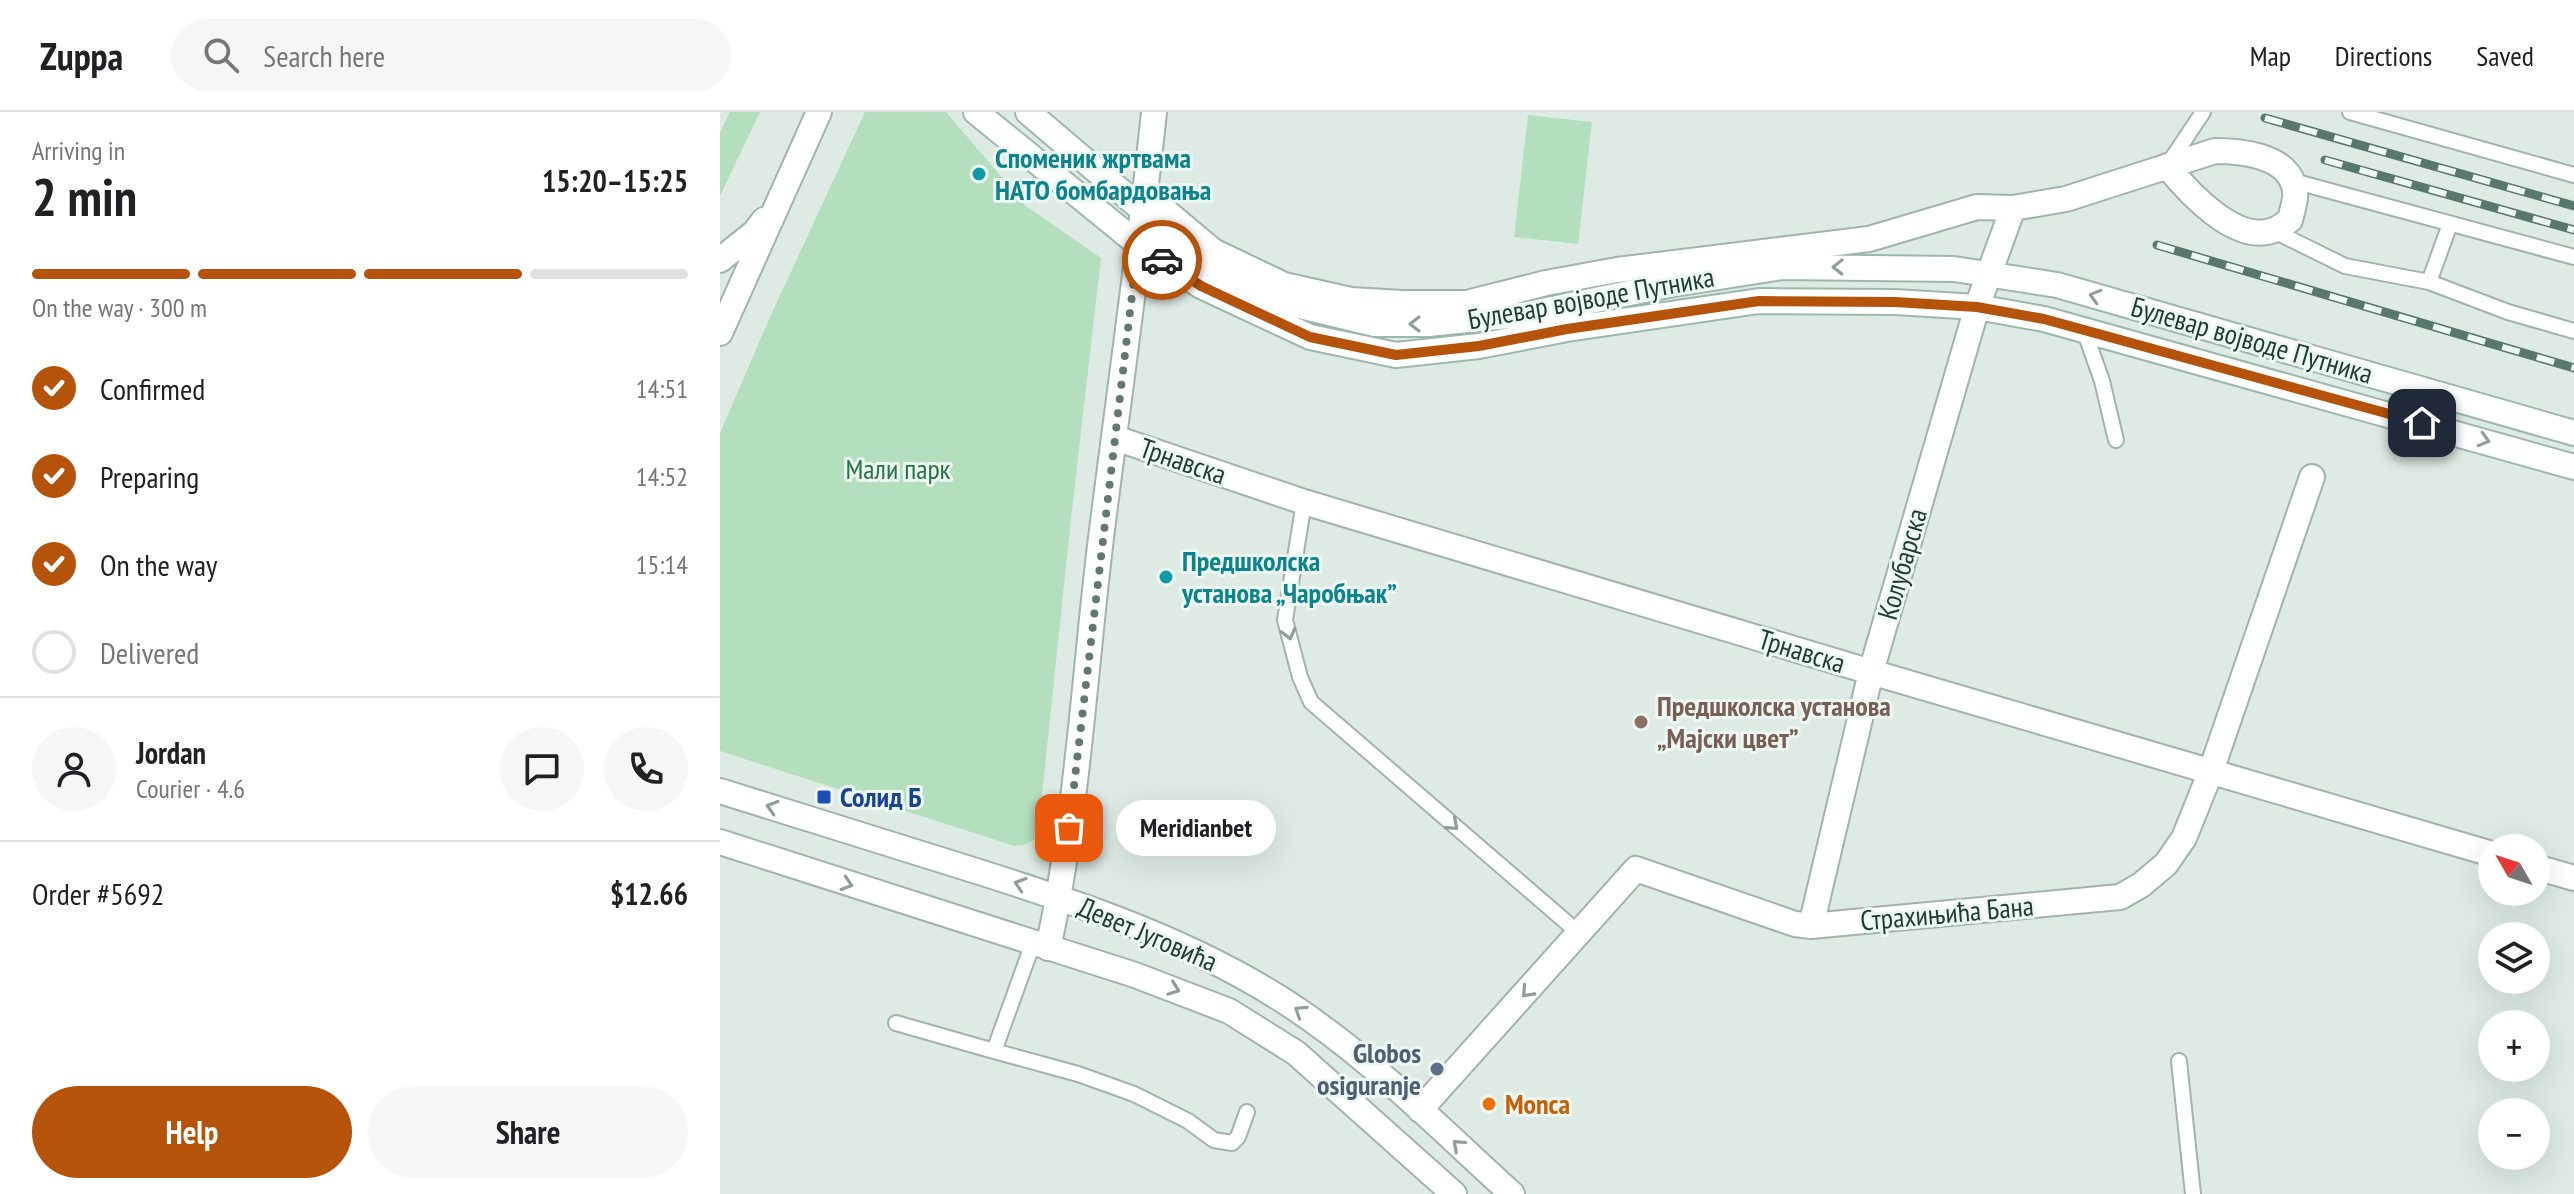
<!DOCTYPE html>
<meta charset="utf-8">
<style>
:root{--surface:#fff;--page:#f6f6f6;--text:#202124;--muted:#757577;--line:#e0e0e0;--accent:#b45309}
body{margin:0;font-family:"PT Sans Narrow",sans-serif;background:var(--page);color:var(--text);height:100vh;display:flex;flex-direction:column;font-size:30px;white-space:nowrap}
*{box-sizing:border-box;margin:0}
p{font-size:26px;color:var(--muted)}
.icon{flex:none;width:44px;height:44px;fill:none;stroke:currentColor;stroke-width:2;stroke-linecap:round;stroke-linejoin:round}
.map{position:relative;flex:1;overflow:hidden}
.drawer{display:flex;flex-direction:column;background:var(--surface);width:720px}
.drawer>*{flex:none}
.needle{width:52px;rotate:309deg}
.controls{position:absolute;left:1758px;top:722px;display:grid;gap:16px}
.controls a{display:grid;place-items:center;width:72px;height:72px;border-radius:50%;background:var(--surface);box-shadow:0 8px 32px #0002;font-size:40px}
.pin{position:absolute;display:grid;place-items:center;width:68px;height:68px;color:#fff;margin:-34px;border-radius:16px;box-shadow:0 4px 12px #0006}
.courier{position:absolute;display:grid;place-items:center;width:80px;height:80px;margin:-40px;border:6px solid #b45309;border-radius:50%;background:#fff;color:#222;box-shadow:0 2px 10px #0007}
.bubble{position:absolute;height:56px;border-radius:28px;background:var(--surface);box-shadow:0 8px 32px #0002;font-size:26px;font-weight:800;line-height:56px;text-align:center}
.headline em{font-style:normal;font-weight:800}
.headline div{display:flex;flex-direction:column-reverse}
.headline{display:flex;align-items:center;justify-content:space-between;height:136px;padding:0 32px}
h1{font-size:52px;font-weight:800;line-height:60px}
.bar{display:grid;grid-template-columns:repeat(4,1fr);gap:12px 8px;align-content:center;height:96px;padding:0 32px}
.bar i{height:10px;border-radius:6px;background:var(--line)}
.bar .active{background:var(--accent)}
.bar p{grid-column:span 4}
.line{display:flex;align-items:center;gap:20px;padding:0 32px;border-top:2px solid var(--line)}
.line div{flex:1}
.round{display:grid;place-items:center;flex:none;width:84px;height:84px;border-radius:42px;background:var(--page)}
ol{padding:0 32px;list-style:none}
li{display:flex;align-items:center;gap:24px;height:88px}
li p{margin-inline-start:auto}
li .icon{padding:8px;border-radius:50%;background:var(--accent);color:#fff;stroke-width:4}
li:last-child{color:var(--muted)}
li i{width:44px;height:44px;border:4px solid var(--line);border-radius:50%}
.button{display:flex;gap:16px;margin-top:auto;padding:16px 32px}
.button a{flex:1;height:92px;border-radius:48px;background:var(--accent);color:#fff;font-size:32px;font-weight:800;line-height:92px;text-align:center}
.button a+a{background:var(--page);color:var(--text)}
header{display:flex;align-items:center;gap:48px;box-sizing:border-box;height:112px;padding:0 40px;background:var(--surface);border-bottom:2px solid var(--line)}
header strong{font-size:38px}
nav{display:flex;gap:44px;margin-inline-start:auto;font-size:28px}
.search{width:560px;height:72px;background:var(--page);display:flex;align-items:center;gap:20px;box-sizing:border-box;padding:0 28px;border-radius:44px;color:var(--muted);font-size:30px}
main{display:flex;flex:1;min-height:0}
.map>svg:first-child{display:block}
.green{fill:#b4dfbe}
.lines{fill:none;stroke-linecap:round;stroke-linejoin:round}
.service-casing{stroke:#a1b3ac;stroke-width:18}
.minor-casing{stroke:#a1b3ac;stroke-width:28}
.secondary-casing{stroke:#9cb8ac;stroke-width:28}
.service{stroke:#fff;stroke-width:14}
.minor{stroke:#fff;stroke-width:24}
.secondary{stroke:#fff;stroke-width:24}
.rail-casing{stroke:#58786e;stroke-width:9}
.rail{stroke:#eef8f2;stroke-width:6;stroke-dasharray:18;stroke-linecap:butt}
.oneway{stroke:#8e9e98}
.done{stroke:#617971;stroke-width:8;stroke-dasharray:0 14.4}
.route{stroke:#b45309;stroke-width:10}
.culture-dot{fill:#0f9aa8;stroke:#eef8f2;stroke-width:3}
.education-dot{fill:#8d6e63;stroke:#eef8f2;stroke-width:3}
.transit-dot{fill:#1a4fb4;stroke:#eef8f2;stroke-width:3}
.service-dot{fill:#5c6f8a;stroke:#eef8f2;stroke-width:3}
.food-dot{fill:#e8710a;stroke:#eef8f2;stroke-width:3}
.labels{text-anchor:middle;stroke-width:6;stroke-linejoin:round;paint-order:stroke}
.culture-label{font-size:28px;font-weight:bold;fill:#0d838f;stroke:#eef8f2;text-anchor:start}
.street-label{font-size:28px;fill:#1e3c32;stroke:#eef8f2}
.park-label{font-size:28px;fill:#257641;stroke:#eef8f2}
.education-label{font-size:28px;font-weight:bold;fill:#785e54;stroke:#eef8f2;text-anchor:start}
.transit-label{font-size:28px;font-weight:bold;fill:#164399;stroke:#eef8f2;text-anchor:start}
.service-label{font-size:28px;font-weight:bold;fill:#4e5e75;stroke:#eef8f2;text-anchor:end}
.food-label{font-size:28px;font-weight:bold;fill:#c56008;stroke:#eef8f2;text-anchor:start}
</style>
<header>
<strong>Zuppa</strong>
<div class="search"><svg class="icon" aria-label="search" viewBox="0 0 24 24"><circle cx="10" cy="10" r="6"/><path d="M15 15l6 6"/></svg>Search here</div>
<nav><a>Map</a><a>Directions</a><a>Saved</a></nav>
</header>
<main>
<section class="drawer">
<div class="headline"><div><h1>2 min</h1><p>Arriving in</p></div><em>15:20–15:25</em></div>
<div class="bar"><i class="active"></i><i class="active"></i><i class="active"></i><i></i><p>On the way · 300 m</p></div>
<ol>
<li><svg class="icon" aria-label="check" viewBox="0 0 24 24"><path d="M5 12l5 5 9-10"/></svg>Confirmed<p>14:51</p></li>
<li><svg class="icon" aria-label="check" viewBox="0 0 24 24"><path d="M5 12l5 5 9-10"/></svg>Preparing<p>14:52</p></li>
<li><svg class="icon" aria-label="check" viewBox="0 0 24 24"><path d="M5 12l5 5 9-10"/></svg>On the way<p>15:14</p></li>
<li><i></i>Delivered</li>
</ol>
<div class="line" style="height:144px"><a class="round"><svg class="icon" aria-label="person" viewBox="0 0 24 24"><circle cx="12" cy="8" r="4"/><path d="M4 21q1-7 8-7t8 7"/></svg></a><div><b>Jordan</b><p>Courier · 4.6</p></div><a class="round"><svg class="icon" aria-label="chat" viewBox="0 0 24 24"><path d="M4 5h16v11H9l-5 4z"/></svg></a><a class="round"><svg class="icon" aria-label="phone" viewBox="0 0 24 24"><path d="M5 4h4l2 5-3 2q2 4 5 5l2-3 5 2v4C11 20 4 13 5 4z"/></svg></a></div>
<div class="line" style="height:104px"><div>Order #5692</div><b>$12.66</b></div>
<div class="button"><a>Help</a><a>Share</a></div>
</section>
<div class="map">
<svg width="1854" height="1082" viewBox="0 0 1854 1082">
<rect width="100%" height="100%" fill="#deebe5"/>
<path class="green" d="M10,0H40L0,84V21Z
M145,0H226L306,94L381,146L351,407L318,721C314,731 305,733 294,734L0,639V321L50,205Z
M808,3L872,10L858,132L794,125Z"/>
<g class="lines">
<g class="service-casing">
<path id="service" d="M1630,0L1854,63
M1447,54L1483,0
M1573,69L1854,145
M1554,119L1625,154L1709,170L1788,200L1854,219
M1709,170L1730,112
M1364,218L1382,269L1396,328
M584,390L565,508L580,565L591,590L860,822
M313,831L274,939L358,962L414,982L468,1009L494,1028L512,1031L518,1025L527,1000
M176,911L274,939
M1459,949L1473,1082"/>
</g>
<g class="minor-casing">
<path id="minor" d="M425,82L493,139L564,173L631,188L682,191H747L826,171L897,158L1149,127L1257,95L1293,96L1346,87L1495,39C1520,39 1563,43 1573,71C1578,83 1573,95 1570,108C1565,111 1560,116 1554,118C1516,133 1468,80 1447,54
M0,148L35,120L44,108
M0,221L99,0
M395,326L584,390L1151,560L1772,742
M0,679C79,704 158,728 237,753C346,787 458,823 556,884C643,938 716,1013 792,1082
M0,730L415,863L509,899L576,941L734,1082
M1816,755L1854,766
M1091,814L1151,560L1257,195L1293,96
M328,836C357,704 364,568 380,434C398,289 419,145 434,0
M700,998L916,757L1075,812L1091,814L1400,785L1421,773L1446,752L1464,726L1491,659L1592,365"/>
</g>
<g class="secondary-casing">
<path id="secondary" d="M256,0L418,132L481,174L590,225L676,243L759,234L847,217L1039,189L1175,190L1257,195L1324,207L1854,355
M308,0L424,99L486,149L529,173L580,194L655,212H708L808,202L948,173L1062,155L1234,157L1337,173L1854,321"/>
</g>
<use href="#service" class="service"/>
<use href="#minor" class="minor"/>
<use href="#secondary" class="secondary"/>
<g class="rail-casing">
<path id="rail" d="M1545,6L1854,94
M1605,48L1854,118
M1437,133L1854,256"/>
</g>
<use href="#rail" class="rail"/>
</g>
<defs><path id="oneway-chevron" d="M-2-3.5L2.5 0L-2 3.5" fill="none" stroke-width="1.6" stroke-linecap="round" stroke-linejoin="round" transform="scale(2)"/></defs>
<g class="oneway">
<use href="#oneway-chevron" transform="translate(1118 155) rotate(-179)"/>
<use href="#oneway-chevron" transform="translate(1375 184) rotate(-164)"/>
<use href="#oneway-chevron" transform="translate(695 212) rotate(-180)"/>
<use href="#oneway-chevron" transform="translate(1764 328) rotate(16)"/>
<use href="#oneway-chevron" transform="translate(569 522) rotate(76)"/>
<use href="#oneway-chevron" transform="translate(52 695) rotate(-163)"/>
<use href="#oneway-chevron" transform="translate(733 713) rotate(41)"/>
<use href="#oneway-chevron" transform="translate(127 772) rotate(18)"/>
<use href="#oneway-chevron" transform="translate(300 772) rotate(-162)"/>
<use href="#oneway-chevron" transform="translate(454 877) rotate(20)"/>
<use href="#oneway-chevron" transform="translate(807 880) rotate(133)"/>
<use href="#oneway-chevron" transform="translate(580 899) rotate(-147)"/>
<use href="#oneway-chevron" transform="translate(738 1033) rotate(-138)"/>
</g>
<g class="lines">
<path class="done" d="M349,716L418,132L442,148"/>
<path class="route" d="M442,148L481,174L590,225L676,243L759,234L847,217L1039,189L1175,190L1257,195L1324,207L1702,311"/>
</g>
<g class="culture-dot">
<circle cx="259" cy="62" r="8"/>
<circle cx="446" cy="465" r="8"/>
</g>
<circle class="education-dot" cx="921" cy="610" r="8"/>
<rect class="transit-dot" x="96" y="677" width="16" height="16" rx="4"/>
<circle class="service-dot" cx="717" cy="957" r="8"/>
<circle class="food-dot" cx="769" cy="992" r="8"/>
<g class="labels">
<g class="culture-label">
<text x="275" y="56">Споменик жртвама<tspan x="275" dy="32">НАТО бомбардовања</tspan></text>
<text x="462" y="459">Предшколска<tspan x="462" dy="32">установа „Чаробњак”</tspan></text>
</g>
<g class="street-label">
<text transform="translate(871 186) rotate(-10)" y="10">Булевар војводе Путника</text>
<text transform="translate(1532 228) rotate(16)" y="10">Булевар војводе Путника</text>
<text transform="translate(463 349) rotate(19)" y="10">Трнавска</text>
<text transform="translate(1182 452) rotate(-74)" y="10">Колубарска</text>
<text transform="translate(1082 539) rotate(17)" y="10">Трнавска</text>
<text transform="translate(1227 801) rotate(-5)" y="10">Страхињића Бана</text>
<text transform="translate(428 822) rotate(23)" y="10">Девет Југовића</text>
</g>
<g class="park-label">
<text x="178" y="367">Мали парк</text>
</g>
<g class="education-label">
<text x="937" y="604">Предшколска установа<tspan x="937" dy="32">„Мајски цвет”</tspan></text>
</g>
<g class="transit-label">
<text x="120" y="695">Солид Б</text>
</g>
<g class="service-label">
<text x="701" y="951">Globos<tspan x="701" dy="32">osiguranje</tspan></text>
</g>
<g class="food-label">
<text x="785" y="1002">Monca</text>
</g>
</g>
</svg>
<div class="controls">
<a><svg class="needle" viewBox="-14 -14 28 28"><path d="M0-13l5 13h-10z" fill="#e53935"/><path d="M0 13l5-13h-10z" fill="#757577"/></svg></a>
<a><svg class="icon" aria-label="layers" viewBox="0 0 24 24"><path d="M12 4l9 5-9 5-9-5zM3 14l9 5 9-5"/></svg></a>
<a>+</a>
<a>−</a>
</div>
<div class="pin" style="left:349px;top:716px;background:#ea580c"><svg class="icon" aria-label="bag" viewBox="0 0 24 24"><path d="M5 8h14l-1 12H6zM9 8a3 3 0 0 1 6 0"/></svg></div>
<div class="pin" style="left:1702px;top:311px;background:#1f2937"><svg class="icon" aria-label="home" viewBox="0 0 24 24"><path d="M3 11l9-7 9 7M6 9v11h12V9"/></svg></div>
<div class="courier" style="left:442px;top:148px"><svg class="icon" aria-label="car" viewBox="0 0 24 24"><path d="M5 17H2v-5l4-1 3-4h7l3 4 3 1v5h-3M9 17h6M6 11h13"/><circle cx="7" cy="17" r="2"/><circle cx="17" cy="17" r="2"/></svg></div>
<div class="bubble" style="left:396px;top:688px;width:160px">Meridianbet</div>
</div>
</main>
